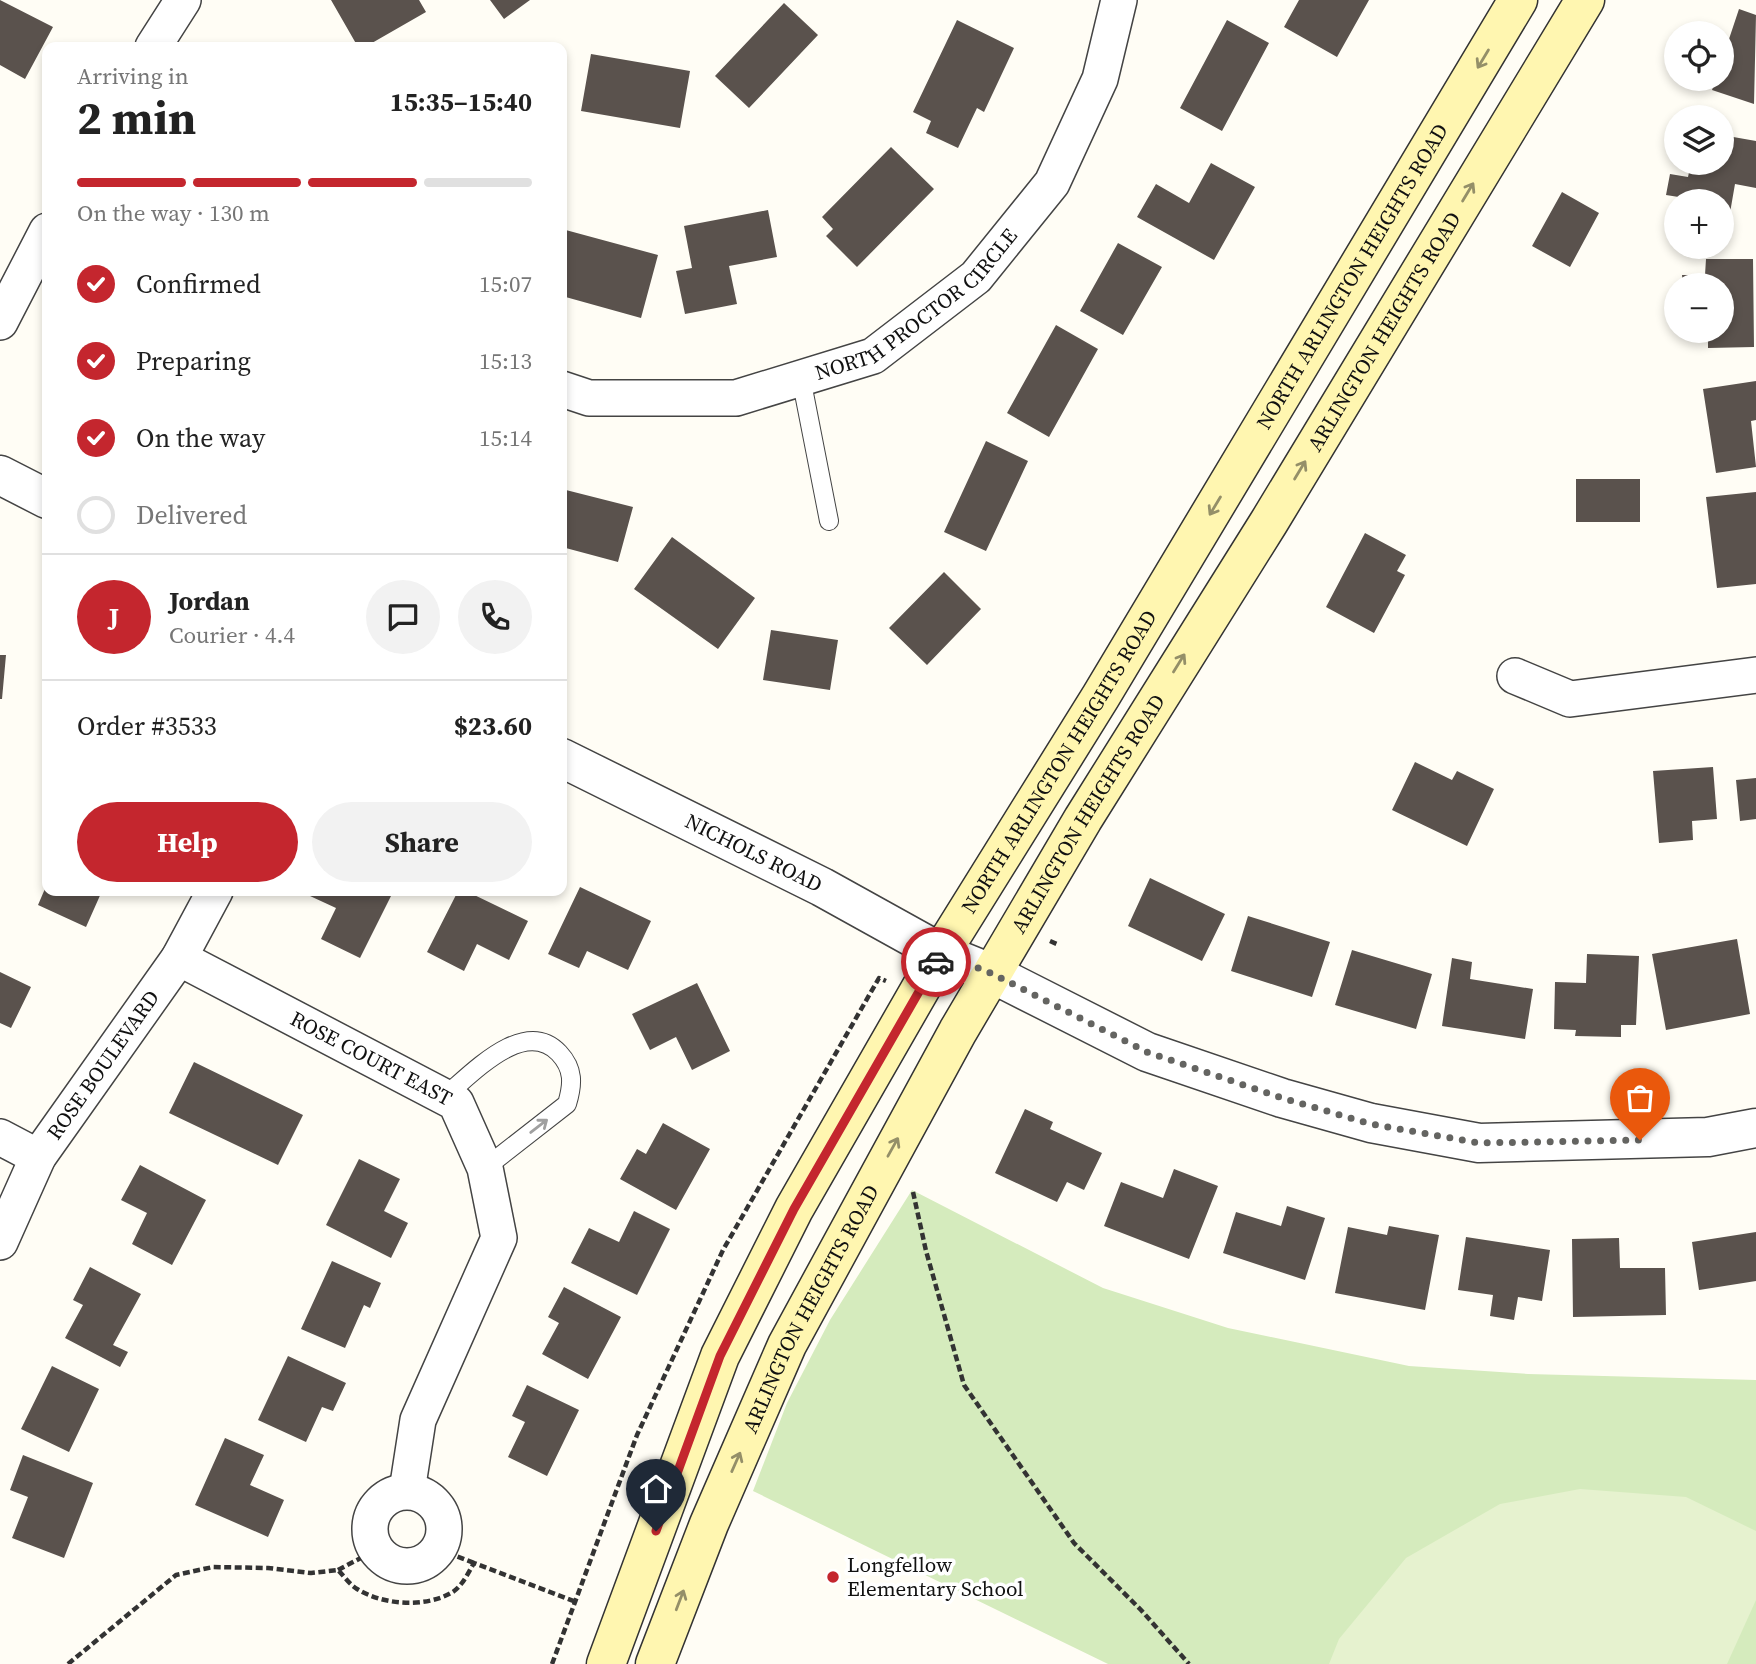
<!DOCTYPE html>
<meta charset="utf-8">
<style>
:root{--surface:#fff;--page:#f2f2f2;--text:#222;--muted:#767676;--line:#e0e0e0;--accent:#c4262e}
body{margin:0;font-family:"Source Serif 4",serif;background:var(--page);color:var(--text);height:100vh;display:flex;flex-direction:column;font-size:26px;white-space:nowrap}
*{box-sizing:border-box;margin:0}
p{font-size:23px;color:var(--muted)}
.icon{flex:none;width:38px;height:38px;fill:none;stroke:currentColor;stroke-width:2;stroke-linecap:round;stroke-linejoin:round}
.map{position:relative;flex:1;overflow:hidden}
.side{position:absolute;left:42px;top:42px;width:525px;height:854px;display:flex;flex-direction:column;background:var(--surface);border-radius:14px;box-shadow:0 4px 10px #0003}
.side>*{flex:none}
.tools{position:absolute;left:1664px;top:21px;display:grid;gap:14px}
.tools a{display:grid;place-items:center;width:70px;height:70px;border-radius:50%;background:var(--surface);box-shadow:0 4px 10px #0003;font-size:35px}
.pin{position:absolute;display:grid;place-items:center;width:60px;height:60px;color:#fff;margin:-72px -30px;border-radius:50% 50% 50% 0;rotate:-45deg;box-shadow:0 0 7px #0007}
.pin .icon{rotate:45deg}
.courier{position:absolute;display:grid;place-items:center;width:70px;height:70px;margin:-35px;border:5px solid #c4262e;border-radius:50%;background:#fff;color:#222;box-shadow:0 2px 9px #0007}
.summary em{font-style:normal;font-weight:700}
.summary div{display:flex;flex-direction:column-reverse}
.summary{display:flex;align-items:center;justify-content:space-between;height:119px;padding:0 35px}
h1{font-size:46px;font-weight:700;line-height:52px}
.bar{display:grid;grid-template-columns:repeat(4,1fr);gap:10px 7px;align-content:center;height:84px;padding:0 35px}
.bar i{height:9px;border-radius:5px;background:var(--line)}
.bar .active{background:var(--accent)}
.bar p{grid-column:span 4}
.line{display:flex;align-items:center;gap:18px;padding:0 35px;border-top:2px solid var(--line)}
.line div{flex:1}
.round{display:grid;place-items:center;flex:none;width:74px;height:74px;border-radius:37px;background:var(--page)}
ol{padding:0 35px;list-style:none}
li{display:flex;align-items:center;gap:21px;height:77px}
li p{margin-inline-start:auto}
li .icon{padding:7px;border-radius:50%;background:var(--accent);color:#fff;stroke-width:4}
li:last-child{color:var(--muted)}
li i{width:38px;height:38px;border:4px solid var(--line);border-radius:50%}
.button{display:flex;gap:14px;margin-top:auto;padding:14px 35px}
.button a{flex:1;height:80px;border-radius:42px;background:var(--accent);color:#fff;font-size:28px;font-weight:700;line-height:80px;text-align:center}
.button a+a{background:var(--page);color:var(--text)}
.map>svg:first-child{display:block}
.green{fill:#d5ebbd}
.pitch{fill:#e6f2cf}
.building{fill:#5a524d}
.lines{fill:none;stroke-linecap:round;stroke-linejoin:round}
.service-casing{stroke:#444;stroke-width:20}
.minor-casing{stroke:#444;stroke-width:38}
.tertiary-casing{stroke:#444;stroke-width:41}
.secondary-casing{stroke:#333;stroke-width:41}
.path{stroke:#333;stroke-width:4.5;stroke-dasharray:7 3.5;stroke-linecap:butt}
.service{stroke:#fff;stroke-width:18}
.minor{stroke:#fff;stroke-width:35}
.tertiary{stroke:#fff;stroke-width:38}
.secondary{stroke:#fff6b0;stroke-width:38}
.oneway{stroke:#948f68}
.oneway2{stroke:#a0a0a0}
.done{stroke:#646461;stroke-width:7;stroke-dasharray:0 12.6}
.route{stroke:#c4262e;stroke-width:9}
.poi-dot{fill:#c4262e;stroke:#fff;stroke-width:2.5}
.labels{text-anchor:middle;stroke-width:7;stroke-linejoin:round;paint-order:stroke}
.street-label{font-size:21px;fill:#111;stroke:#fff}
.poi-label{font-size:21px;fill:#111;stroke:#fff;text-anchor:start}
</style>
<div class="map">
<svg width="1756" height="1664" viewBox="0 0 1756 1664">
<rect width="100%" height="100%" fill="#fffdf5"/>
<path class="green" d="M912,1190L1103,1288L1228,1328L1409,1366L1528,1374L1756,1380V1664H1108L753,1491L787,1403L830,1320Z"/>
<path class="pitch" d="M1580,1489L1686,1497L1756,1531V1600L1727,1664H1329L1339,1639L1406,1558L1500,1504Z"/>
<path class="building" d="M0,0L53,27L25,79L0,65Z
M331,0H419L426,12L365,47H358Z
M490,0H530L504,19Z
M1299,0H1369L1337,57L1284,27Z
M784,3L818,35L749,108L715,76Z
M1739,9L1756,15L1754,104L1712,90L1716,79H1722V60Z
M957,20L1014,48L984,112L977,108L958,148L926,133L931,121L913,112Z
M1227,20L1269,43L1222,131L1180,108Z
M591,54L690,71L680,128L581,111Z
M1722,135L1756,141V188L1735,184L1727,230L1722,229V201H1684L1685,198L1666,195L1670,174L1688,177L1691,163H1722Z
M891,147L934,189L857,267L826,236L833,229L822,217Z
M1211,163L1255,187L1214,260L1137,217L1156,184L1189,203Z
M1562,192L1599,213L1570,267L1532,246Z
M768,210L777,257L729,266L737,304L685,314L676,271L692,268L684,226Z
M562,229L658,255L641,318L562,296Z
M1118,243L1162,267L1123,335L1080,311Z
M1706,259H1753L1754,347L1708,348V331H1722V285H1683L1682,275H1705Z
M1056,325L1098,349L1049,437L1007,413Z
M1756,381V420L1751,421L1756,467L1716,473L1703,389Z
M986,441L1028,461L986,551L944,532Z
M1576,479H1640V522H1576Z
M562,489L633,507L618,562L562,547Z
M1756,492V584L1717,588L1706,497Z
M1365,533L1406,555L1397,571L1405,575L1374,633L1326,607Z
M672,537L755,598L718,649L634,589Z
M944,572L981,609L927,665L889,628Z
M771,630L838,640L830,690L763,680Z
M0,655H6L2,699H0Z
M1415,762L1452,780L1457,771L1494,789L1467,846L1392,810Z
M1713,767L1717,819L1692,821L1693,840L1659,843L1653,771Z
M1756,778V819L1740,821L1736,780Z
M1150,878L1225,914L1202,961L1128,926Z
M47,884V891H102L86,927L38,905Z
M580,887L651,921L628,970L587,951L579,968L548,954Z
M313,891L393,892L360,958L321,939L336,908L310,896Z
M458,891H466L528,921L509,960L477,944L464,971L427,952Z
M1248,916L1330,942L1312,997L1231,971Z
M1737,939L1750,1014L1666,1030L1652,954Z
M1352,950L1432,974L1416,1029L1335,1005Z
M1587,954L1639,956L1636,1025H1621V1037L1575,1036L1576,1030L1554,1029L1555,982L1586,983Z
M1452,958L1472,962L1470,979L1533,989L1525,1039L1442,1026Z
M0,972L31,987L11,1028L0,1023Z
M697,983L730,1051L692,1070L676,1037L650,1050L632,1014Z
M194,1062L303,1115L278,1165L169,1113Z
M1025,1109L1053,1122L1050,1129L1102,1153L1084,1190L1067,1182L1057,1202L995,1173Z
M663,1123L710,1149L676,1210L620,1179L637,1149L646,1154Z
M359,1159L400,1179L384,1211L408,1223L391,1258L326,1225Z
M140,1165L206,1200L172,1265L132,1244L147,1213L121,1200Z
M1174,1169L1218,1186L1189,1259L1104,1226L1121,1182L1163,1198Z
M1287,1206L1325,1218L1305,1280L1223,1253L1236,1212L1281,1226Z
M634,1211L670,1229L637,1295L571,1263L589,1228L619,1242Z
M1389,1226L1439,1235L1425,1310L1335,1293L1348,1227L1387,1235Z
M1756,1232V1281L1699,1290L1692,1242Z
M1466,1237L1550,1250L1542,1301L1518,1297L1514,1320L1490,1316L1493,1295L1458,1290Z
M1619,1238L1620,1268H1665L1666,1315L1573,1317L1572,1239Z
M332,1261L381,1283L370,1308L364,1305L345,1348L301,1329Z
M90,1267L141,1294L113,1345L128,1352L120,1367L65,1338L83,1305L73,1300Z
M564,1287L621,1317L588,1379L542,1354L559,1323L548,1317Z
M288,1356L346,1383L333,1411L322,1407L306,1442L258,1420Z
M52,1366L99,1389L69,1452L21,1429Z
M527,1385L579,1410L547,1476L508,1457L525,1422L512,1416Z
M225,1438L264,1455L250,1485L284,1500L268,1537L195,1505Z
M23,1455L93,1483L64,1558L12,1538L28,1497L10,1490Z"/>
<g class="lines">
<g class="service-casing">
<path id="service" d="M801,378L829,521
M444,1097C471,1075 524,1016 559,1053C574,1069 573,1084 567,1104L485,1168"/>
</g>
<g class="minor-casing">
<g id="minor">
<path d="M153,47L183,0"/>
<path d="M0,322L47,231"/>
<path id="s1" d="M562,389L589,398H736L873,356L976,277L1052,183L1100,79L1119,0"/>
<path d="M1515,676L1570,699L1756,675"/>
<path id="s2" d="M179,958L456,1103L485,1168L499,1238L418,1420L407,1491"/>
<path d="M0,1137L38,1157"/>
<path id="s3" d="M0,1242L38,1157L179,958L215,891"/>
<circle cx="407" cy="1529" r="37"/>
</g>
</g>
<g class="tertiary-casing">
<g id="tertiary">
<path d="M0,475L47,499"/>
<path id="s4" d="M562,758L822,887L941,953L993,974L1147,1052L1282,1098L1371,1123L1479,1143L1708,1137L1756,1128"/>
</g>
</g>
<g class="secondary-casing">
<g id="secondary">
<path id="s5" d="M606,1664L720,1356L794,1209L941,953L1101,696L1518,0"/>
<path id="s6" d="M655,1664L709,1524L787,1345L958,1031L1083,819L1269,522L1585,0"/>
</g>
</g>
<path class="path" d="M1050,941L1059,945
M913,1192L926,1251L964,1385L1074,1543L1141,1610L1189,1664
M438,1549L474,1563
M338,1570L376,1550
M68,1664L176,1575L213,1567L268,1568L311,1573L338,1570C344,1576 350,1585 357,1589C383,1605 424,1608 451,1593C462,1587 468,1573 474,1563L576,1602
M552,1664L637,1435L723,1250L879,978L886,981"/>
<use href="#service" class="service"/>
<use href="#minor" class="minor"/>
<use href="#tertiary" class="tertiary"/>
<use href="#secondary" class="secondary"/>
</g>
<defs><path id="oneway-shaft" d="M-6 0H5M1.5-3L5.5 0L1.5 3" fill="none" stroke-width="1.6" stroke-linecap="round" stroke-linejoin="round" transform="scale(1.75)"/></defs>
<g class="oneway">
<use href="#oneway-shaft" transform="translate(1483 59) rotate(121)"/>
<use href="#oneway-shaft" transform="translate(1468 192) rotate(-59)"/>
<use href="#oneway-shaft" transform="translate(1300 470) rotate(-59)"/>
<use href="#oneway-shaft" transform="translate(1215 506) rotate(121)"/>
<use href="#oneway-shaft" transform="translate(1179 663) rotate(-58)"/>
<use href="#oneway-shaft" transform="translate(893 1147) rotate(-61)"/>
<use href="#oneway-shaft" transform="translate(736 1462) rotate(-66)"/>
<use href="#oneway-shaft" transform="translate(680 1600) rotate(-69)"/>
</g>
<use class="oneway2" href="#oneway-shaft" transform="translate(539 1126) rotate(-38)"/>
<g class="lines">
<path class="done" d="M936,962L941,953L993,974L1147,1052L1282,1098L1371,1124L1479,1143L1640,1140"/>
<path class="route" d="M656,1531L720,1356L794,1209L936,962"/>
</g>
<circle class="poi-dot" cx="833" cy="1577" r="7"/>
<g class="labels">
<g class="street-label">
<text dy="7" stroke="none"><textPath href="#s5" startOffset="1580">NORTH ARLINGTON HEIGHTS ROAD</textPath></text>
<text dy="7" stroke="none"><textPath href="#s1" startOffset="383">NORTH PROCTOR CIRCLE</textPath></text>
<text dy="7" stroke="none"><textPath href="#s6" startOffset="1522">ARLINGTON HEIGHTS ROAD</textPath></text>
<text dy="7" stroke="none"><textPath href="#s5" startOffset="1013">NORTH ARLINGTON HEIGHTS ROAD</textPath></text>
<text dy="7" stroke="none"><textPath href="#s6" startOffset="956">ARLINGTON HEIGHTS ROAD</textPath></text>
<text dy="7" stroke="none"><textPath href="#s4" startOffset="214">NICHOLS ROAD</textPath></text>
<text dy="7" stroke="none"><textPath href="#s2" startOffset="217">ROSE COURT EAST</textPath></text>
<text dy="7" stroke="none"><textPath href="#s3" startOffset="206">ROSE BOULEVARD</textPath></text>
<text dy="7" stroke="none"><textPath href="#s6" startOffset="388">ARLINGTON HEIGHTS ROAD</textPath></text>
</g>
<g class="poi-label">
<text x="847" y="1572">Longfellow<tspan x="847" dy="24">Elementary School</tspan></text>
</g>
</g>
</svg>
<div class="tools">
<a><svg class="icon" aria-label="locate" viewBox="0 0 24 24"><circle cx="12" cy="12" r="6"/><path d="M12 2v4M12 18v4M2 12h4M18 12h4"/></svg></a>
<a><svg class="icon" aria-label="layers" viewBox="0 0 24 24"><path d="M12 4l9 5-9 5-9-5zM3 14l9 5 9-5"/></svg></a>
<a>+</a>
<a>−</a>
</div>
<div class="pin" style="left:1640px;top:1140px;background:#ea580c"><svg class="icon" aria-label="bag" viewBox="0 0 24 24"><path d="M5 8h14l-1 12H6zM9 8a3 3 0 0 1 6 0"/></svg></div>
<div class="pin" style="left:656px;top:1531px;background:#1f2937"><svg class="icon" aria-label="home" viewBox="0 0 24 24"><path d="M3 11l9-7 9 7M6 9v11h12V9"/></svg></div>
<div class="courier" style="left:936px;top:962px"><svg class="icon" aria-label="car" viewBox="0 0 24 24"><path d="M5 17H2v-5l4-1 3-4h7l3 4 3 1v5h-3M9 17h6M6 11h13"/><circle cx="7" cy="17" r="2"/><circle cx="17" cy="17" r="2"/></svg></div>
<section class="side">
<div class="summary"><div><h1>2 min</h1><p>Arriving in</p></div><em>15:35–15:40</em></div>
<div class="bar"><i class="active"></i><i class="active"></i><i class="active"></i><i></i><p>On the way · 130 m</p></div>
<ol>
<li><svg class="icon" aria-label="check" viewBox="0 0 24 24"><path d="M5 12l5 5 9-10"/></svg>Confirmed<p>15:07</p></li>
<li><svg class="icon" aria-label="check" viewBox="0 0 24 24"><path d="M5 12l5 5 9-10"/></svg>Preparing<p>15:13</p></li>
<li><svg class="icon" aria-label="check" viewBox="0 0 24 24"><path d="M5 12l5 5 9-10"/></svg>On the way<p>15:14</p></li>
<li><i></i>Delivered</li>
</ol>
<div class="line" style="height:126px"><b class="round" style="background:var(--accent);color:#fff">J</b><div><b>Jordan</b><p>Courier · 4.4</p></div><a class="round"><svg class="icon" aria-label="chat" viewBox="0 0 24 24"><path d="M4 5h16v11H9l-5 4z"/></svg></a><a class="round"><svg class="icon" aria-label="phone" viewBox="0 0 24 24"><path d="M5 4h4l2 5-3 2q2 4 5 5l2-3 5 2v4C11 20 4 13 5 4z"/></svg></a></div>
<div class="line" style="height:91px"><div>Order #3533</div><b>$23.60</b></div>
<div class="button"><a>Help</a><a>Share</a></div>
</section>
</div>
